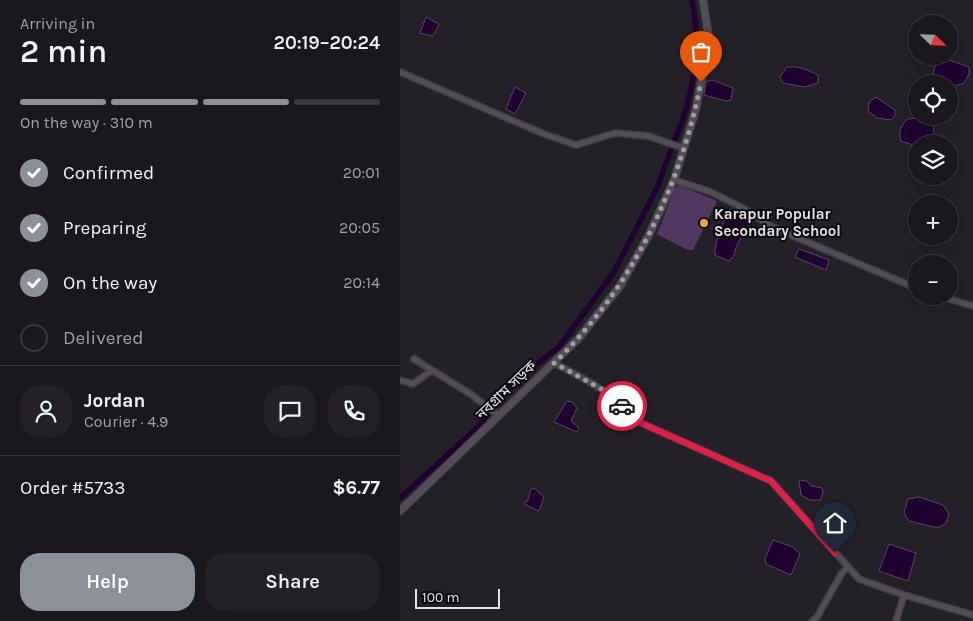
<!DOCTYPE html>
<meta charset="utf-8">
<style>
:root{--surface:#1b181d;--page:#242126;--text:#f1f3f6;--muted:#a0a0a4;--line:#39373b;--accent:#8c9099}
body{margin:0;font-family:Karla,"Noto Sans Bengali",sans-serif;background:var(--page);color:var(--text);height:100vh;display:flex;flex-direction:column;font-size:19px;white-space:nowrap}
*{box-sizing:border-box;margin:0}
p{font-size:16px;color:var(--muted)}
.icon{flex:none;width:28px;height:28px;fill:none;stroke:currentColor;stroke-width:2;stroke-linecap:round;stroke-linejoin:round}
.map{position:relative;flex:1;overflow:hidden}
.drawer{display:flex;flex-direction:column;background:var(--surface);width:400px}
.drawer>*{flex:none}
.needle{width:32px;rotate:113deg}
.fabs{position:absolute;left:508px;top:15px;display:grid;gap:10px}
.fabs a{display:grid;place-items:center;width:50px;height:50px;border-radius:50%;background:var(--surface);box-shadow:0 5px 20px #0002,0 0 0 1px var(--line);font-size:25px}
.scale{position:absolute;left:15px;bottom:12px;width:85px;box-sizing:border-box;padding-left:5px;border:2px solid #e4e1e6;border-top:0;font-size:14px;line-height:18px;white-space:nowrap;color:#e4e1e6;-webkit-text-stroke:4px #0c0a0e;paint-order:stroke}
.pin{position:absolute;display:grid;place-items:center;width:42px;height:42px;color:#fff;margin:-51px -21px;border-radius:50% 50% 50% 0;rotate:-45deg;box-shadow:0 0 5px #0007}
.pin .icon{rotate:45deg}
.courier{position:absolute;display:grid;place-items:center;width:50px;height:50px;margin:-25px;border:4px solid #e11d48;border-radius:50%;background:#fff;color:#222;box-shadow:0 1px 6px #0007}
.head em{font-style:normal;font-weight:600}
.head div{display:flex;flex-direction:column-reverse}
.head{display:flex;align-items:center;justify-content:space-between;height:85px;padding:0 20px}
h1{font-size:32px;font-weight:600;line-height:38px}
.bar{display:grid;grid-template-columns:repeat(4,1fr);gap:8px 5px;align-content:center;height:60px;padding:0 20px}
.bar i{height:6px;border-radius:4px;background:var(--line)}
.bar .selected{background:var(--accent)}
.bar p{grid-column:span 4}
.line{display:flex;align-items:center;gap:12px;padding:0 20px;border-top:1px solid var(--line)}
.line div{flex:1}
.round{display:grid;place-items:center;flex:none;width:52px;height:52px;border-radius:20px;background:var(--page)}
ol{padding:0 20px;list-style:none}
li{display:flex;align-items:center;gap:15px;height:55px}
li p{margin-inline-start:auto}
li .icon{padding:5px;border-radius:50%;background:var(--accent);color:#fff;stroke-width:4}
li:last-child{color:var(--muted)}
li i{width:28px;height:28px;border:2px solid var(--line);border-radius:50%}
.cta{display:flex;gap:10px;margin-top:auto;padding:10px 20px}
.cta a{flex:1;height:58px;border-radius:20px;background:var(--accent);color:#fff;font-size:20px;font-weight:600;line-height:58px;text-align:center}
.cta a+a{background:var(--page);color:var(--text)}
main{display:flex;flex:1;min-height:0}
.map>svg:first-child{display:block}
.green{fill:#503860}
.water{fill:#200031;stroke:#5b4467}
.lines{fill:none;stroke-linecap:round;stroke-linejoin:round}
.canal{stroke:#200031;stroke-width:5.5}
.street-casing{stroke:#413d43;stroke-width:8}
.secondary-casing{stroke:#413d43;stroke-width:9}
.street{stroke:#524d56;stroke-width:5}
.secondary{stroke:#524d56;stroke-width:7}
.done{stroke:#a19da3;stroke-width:5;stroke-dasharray:0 9}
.route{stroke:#e11d48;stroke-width:6}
.poi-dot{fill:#f0a63e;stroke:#0c0a0e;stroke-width:2}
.labels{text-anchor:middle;stroke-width:4;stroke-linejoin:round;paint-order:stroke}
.poi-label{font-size:15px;font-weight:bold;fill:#e4e1e6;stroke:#0c0a0e;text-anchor:start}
.street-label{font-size:15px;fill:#e4e1e6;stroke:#0c0a0e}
</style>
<main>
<section class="drawer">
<div class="head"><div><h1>2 min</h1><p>Arriving in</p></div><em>20:19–20:24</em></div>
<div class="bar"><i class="selected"></i><i class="selected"></i><i class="selected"></i><i></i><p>On the way · 310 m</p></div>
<ol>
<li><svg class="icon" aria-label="check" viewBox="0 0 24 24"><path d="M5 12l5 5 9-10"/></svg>Confirmed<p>20:01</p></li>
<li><svg class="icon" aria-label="check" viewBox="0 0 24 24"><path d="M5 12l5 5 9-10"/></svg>Preparing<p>20:05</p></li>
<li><svg class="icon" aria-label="check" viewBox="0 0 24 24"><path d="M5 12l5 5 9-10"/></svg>On the way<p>20:14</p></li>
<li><i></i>Delivered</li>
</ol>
<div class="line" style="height:90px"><a class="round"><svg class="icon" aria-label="person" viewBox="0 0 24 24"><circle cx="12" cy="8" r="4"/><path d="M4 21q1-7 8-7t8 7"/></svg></a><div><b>Jordan</b><p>Courier · 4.9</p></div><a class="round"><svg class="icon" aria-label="chat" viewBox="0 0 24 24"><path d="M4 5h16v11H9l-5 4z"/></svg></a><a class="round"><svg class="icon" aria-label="phone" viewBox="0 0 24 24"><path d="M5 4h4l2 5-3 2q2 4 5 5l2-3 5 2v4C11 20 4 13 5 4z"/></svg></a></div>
<div class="line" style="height:65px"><div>Order #5733</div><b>$6.77</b></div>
<div class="cta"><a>Help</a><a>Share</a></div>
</section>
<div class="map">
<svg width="573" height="621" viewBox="0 0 573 621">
<rect width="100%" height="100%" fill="#242027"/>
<path class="green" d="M279,185L317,201L293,250H287L257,234L275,188Z"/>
<path class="water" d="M26,17L39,24L33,36L20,33Z
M546,59L569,67V74L564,83C554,88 542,85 534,78C532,68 537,61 546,59Z
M387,67C399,66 408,70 418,75V83L404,87L383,83L380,77Z
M312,80L333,88L331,100L326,101L304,95L306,82Z
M115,87L126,93L115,114L106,109Z
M476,97L495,110V115L491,120L477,118L468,111L469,102Z
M517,118L534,124L533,136L526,144H516V146L501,141C498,132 501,125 508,119Z
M330,209L350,222C347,232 342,235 338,243C334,250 336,256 329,261L315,255C315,238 323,224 330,209Z
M399,249L429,260L426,270L395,257Z
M167,401L172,402L177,408L171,421L179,428L177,432L154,422Z
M399,480L407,481L411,486L422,488L423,492L420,500H410L401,495Z
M134,488L144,497L139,511L124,504L128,500L131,489Z
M519,497L543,505L549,514L546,523L538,528L509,521L504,513L508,499Z
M373,540L393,547L400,554L391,575L366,564L365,559Z
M489,544L516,553L508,581L479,571Z"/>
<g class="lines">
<path class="canal" d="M274,142C293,99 302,47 292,0
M0,498L75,430L99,400L130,369L159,347L214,272L257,188L272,147"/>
<g class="street-casing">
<path id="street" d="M0,72L144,134L176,145L215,133L248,136L283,148
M274,180L311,192L343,208L372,227L516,288
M539,296L573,306
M14,359L72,395L99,416
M154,363C184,379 210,389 230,418L371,481L459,579L504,595L573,615
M0,380L13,384L31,371
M412,621L417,617L442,573L448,567
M496,621L504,595"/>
</g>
<g class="secondary-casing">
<path id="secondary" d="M0,511L179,338L220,286L249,235L274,180L296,109L309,39L303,0"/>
</g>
<use href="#street" class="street"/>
<use href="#secondary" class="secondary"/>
</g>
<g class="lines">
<path class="done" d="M222,406L207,392L154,363C232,288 280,188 301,82"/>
<path class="route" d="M222,406L230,418L371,481L435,553"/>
</g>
<circle class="poi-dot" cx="304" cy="223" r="5"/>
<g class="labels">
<g class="poi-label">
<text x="314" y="219">Karapur Popular<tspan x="314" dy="17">Secondary School</tspan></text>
</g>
<g class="street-label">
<text transform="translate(106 390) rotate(-44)" y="5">নবগ্রাম সড়ক</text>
</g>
</g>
</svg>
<div class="fabs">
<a><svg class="needle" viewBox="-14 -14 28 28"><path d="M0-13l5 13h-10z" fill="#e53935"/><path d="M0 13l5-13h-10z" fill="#a0a0a4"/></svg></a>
<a><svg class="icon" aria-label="locate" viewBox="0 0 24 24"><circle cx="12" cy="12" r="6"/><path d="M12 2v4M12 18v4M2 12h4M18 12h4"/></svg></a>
<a><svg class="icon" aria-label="layers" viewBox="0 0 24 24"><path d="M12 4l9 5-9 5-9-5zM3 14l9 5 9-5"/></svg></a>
<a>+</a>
<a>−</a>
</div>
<div class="scale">100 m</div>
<div class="pin" style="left:301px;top:82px;background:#ea580c"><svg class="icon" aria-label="bag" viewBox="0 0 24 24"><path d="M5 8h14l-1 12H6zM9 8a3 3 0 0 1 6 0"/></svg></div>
<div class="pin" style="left:435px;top:553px;background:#1f2937"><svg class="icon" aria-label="home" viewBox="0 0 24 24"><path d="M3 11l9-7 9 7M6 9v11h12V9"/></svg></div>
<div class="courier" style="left:222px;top:406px"><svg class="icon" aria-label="car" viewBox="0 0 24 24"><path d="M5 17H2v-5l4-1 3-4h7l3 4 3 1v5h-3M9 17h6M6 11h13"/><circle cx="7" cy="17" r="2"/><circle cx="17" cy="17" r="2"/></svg></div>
</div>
</main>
